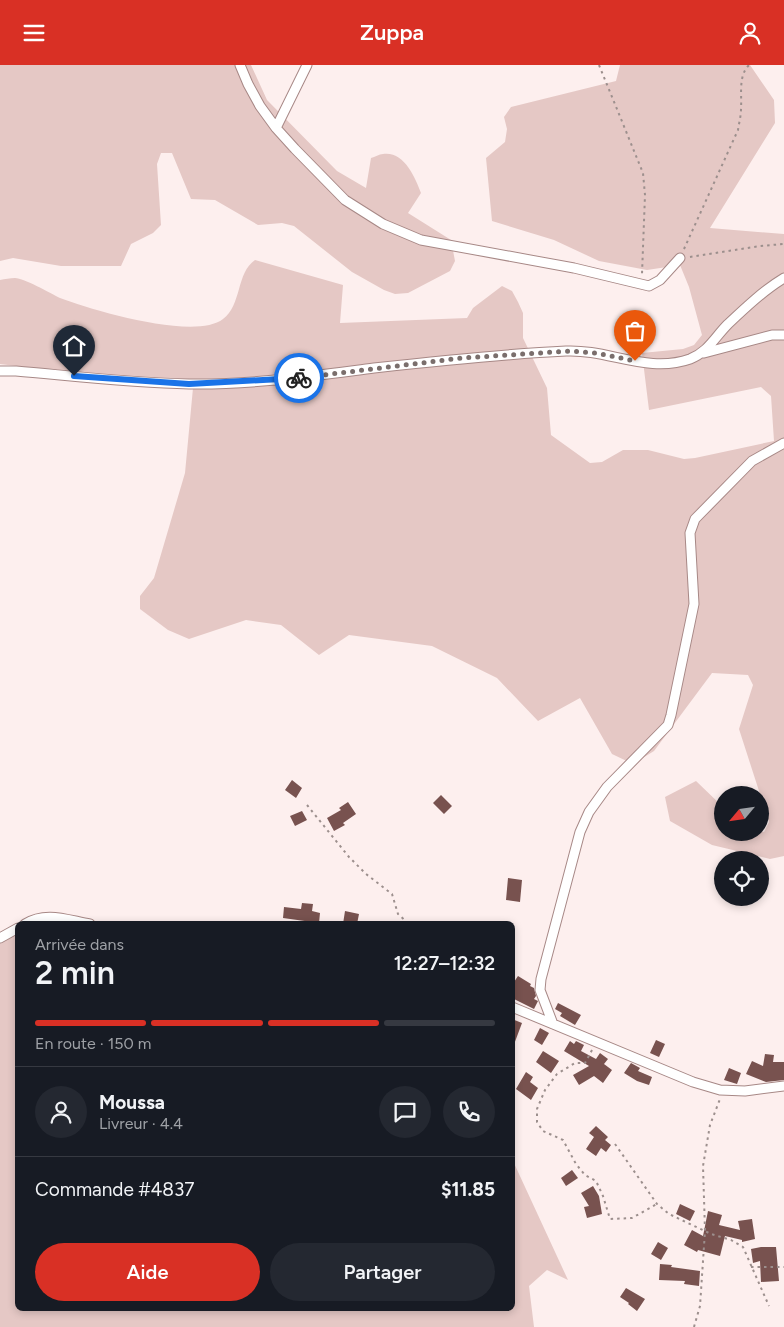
<!DOCTYPE html>
<html lang="fr">
<meta charset="utf-8">
<style>
:root{--surface:#171b24;--page:#242831;--text:#f1f3f6;--muted:#9ea1a6;--line:#363941;--accent:#d93025}
body{margin:0;font-family:Figtree,sans-serif;background:var(--page);color:var(--text);height:100vh;display:flex;flex-direction:column;font-size:19px;white-space:nowrap}
*{box-sizing:border-box;margin:0}
p{font-size:16px;color:var(--muted)}
.icon{flex:none;width:28px;height:28px;fill:none;stroke:currentColor;stroke-width:2;stroke-linecap:round;stroke-linejoin:round}
.map{position:relative;flex:1;overflow:hidden}
.sheet{position:absolute;left:15px;top:856px;width:500px;height:390px;display:flex;flex-direction:column;background:var(--surface);border-radius:8px;box-shadow:0 2px 8px #0003}
.sheet>*{flex:none}
.needle{width:32px;rotate:241deg}
.buttons{position:absolute;left:714px;top:721px;display:grid;gap:10px}
.buttons a{display:grid;place-items:center;width:55px;height:55px;border-radius:50%;background:var(--surface);box-shadow:0 2px 8px #0003;font-size:25px}
.pin{position:absolute;display:grid;place-items:center;width:42px;height:42px;color:#fff;margin:-51px -21px;border-radius:50% 50% 50% 0;rotate:-45deg;box-shadow:0 0 5px #0007}
.pin .icon{rotate:45deg}
.courier{position:absolute;display:grid;place-items:center;width:50px;height:50px;margin:-25px;border:4px solid #1a73e8;border-radius:50%;background:#fff;color:#222;box-shadow:0 1px 6px #0007}
.overview em{font-style:normal;font-weight:600}
.overview div{display:flex;flex-direction:column-reverse}
.overview{display:flex;align-items:center;justify-content:space-between;height:85px;padding:0 20px}
h1{font-size:32px;font-weight:600;line-height:38px}
.bar{display:grid;grid-template-columns:repeat(4,1fr);gap:8px 5px;align-content:center;height:60px;padding:0 20px}
.bar i{height:6px;border-radius:4px;background:var(--line)}
.bar .current{background:var(--accent)}
.bar p{grid-column:span 4}
.line{display:flex;align-items:center;gap:12px;padding:0 20px;border-top:1px solid var(--line)}
.line div{flex:1}
.round{display:grid;place-items:center;flex:none;width:52px;height:52px;border-radius:26px;background:var(--page)}
.cta{display:flex;gap:10px;margin-top:auto;padding:10px 20px}
.cta a{flex:1;height:58px;border-radius:30px;background:var(--accent);color:#fff;font-size:20px;font-weight:600;line-height:58px;text-align:center}
.cta a+a{background:var(--page);color:var(--text)}
header{display:flex;justify-content:space-between;align-items:center;height:65px;padding:0 20px;background:var(--accent);color:#fff;font-size:22px;font-weight:600}
.map>svg:first-child{display:block}
.green{fill:#e5c8c5}
.building{fill:#78524f}
.lines{fill:none;stroke-linecap:round;stroke-linejoin:round}
.minor-casing{stroke:#a78886;stroke-width:11}
.path{stroke:#9c8f8d;stroke-width:2;stroke-dasharray:2.5 4;stroke-linecap:butt}
.minor{stroke:#fff;stroke-width:9}
.done{stroke:#7a6e6c;stroke-width:5;stroke-dasharray:0 9}
.route{stroke:#1a73e8;stroke-width:6}
</style>
<header><svg class="icon" aria-label="menu" viewBox="0 0 24 24"><path d="M4 6h16M4 12h16M4 18h16"/></svg>Zuppa<svg class="icon" aria-label="person" viewBox="0 0 24 24"><circle cx="12" cy="8" r="4"/><path d="M4 21q1-7 8-7t8 7"/></svg></header>
<div class="map">
<svg width="784" height="1262" viewBox="0 0 784 1262">
<rect width="100%" height="100%" fill="#fdefee"/>
<path class="green" d="M0,0H251L267,35L337,106L366,123L371,93C375,92 379,89 383,89C404,86 415,112 421,128L408,148L451,175L455,196L450,206L408,228L395,229L384,225L352,207L294,161L282,158L258,160L215,135L191,134L172,88H161L157,99L161,160L153,168L131,179L121,201H61L13,193L0,196Z
M620,0H750L774,35L775,58L710,163L784,169V791L770,794L712,780L670,756L665,732L696,716L722,741V768H760V766L764,767L769,757L739,664L753,620L748,610L712,608L654,686L633,699L612,689L580,633L538,656L497,613L432,581L349,570L319,590L281,560L246,555L189,574L168,565L140,544V531L154,513L185,408L193,323L0,299V215C5,214 10,213 15,213C24,213 50,228 60,233C92,245 195,276 223,254C242,240 236,208 255,195L343,220L340,258L467,253L473,243L502,221L512,226L518,237L523,248V273L547,323L551,370L590,398L602,397L623,385H648L684,394L695,393L774,376L771,331L761,322L649,345L642,288L683,284L694,280L702,270L689,222L680,200L647,205L599,196L554,175L492,156L486,93L505,77L507,64L504,52L511,42L616,16Z
M17,863L18,1244H512L513,1096L568,1215L547,1205L529,1221L534,1262H0V873Z"/>
<path class="building" d="M292,715L302,723L296,733L285,725Z
M441,730L452,741L444,749L433,738Z
M348,737L356,749L343,758L345,760L334,766L327,753L341,745L339,743Z
M302,746L307,755L295,761L290,751Z
M508,813L522,815L520,837L506,835Z
M302,838L313,839L312,846L320,848L319,858L283,853L284,842L301,844Z
M345,846L359,849L357,859H343Z
M518,911L531,919L530,921L534,923L536,931L534,934L538,936L534,944L512,933V920Z
M558,938L581,950L575,960L560,951L562,948L555,944Z
M512,954L522,958L513,982H512Z
M540,963L549,968L542,980L534,975Z
M656,975L665,979L659,992L650,988Z
M570,976L574,979L576,976L584,980L581,986L596,994L600,988L608,994L604,999L612,1005L603,1018L594,1011L579,1020L573,1010L589,1001L564,986Z
M543,986L559,996L551,1008L536,997Z
M765,989L774,990L773,997H784V1015L766,1017L746,1009L752,996L763,1001Z
M631,998L640,1003L638,1006L652,1012L649,1020L637,1016L624,1008Z
M729,1003L741,1008L737,1019L724,1015Z
M526,1007L533,1012L530,1017L538,1023L531,1035L516,1024Z
M596,1061L608,1072L605,1075L611,1080L606,1087L601,1083L596,1091L586,1084L594,1072L589,1068Z
M572,1105L578,1113L566,1121L561,1113Z
M593,1121L599,1131L602,1149L587,1153L584,1142L589,1141L581,1128Z
M680,1139L695,1146L690,1156L676,1149Z
M708,1146L722,1150L719,1160L740,1165L738,1156L752,1154L755,1174L742,1177V1175L725,1171L720,1191L698,1185L697,1187L684,1180L692,1165L703,1171Z
M658,1177L668,1183L661,1195L651,1189Z
M761,1182H776L779,1216L761,1217L760,1196L753,1198L751,1184Z
M660,1199L672,1200L671,1202L700,1206L699,1221L684,1219L685,1216L659,1215Z
M626,1223L645,1234L637,1246L628,1239L629,1238L620,1232Z"/>
<g class="lines">
<g class="minor-casing">
<path id="minor" d="M240,0L248,19L260,41L276,63L295,84L345,135L383,159L421,175L574,203L649,221L660,215L680,193
M276,63L307,0
M704,288L772,270H784
M0,306H16C73,311 131,318 189,319C251,320 312,311 374,303C438,296 502,289 566,286C608,284 648,309 690,294C708,287 715,272 728,259C745,243 764,225 784,213
M25,859C46,846 67,855 90,859
M0,873L18,863
M512,942L693,1017L720,1025L745,1026L784,1021
M553,959L540,925L541,914L580,767L589,747L607,722L668,660L671,650L694,539L690,468L695,454L752,396L784,378"/>
</g>
<path class="path" d="M599,0L643,108L645,130L642,209
M684,184L738,65C739,58 741,51 741,44C742,29 738,11 749,0
M690,192L760,181L784,179
M307,740L349,792L366,809L392,829L398,849L409,859
M592,985L585,998H575L557,1009L545,1025L537,1044V1057L543,1066L563,1075L576,1099L585,1110L596,1116L603,1131L610,1154L632,1153L657,1139
M615,1079L657,1139L669,1149L711,1169L731,1175L743,1182L769,1241
M751,1202H784
M694,1262L700,1241L705,1166L703,1101L710,1060L720,1034"/>
<use href="#minor" class="minor"/>
</g>
<g class="lines">
<path class="done" d="M299,313L462,293L570,286L596,288L635,296"/>
<path class="route" d="M74,311L189,319L299,313"/>
</g>
</svg>
<div class="buttons">
<a><svg class="needle" viewBox="-14 -14 28 28"><path d="M0-13l5 13h-10z" fill="#e53935"/><path d="M0 13l5-13h-10z" fill="#9ea1a6"/></svg></a>
<a><svg class="icon" aria-label="locate" viewBox="0 0 24 24"><circle cx="12" cy="12" r="6"/><path d="M12 2v4M12 18v4M2 12h4M18 12h4"/></svg></a>
</div>
<div class="pin" style="left:635px;top:296px;background:#ea580c"><svg class="icon" aria-label="bag" viewBox="0 0 24 24"><path d="M5 8h14l-1 12H6zM9 8a3 3 0 0 1 6 0"/></svg></div>
<div class="pin" style="left:74px;top:311px;background:#1f2937"><svg class="icon" aria-label="home" viewBox="0 0 24 24"><path d="M3 11l9-7 9 7M6 9v11h12V9"/></svg></div>
<div class="courier" style="left:299px;top:313px"><svg class="icon" aria-label="bike" viewBox="0 0 24 24"><circle cx="6" cy="16" r="4"/><circle cx="18" cy="16" r="4"/><path d="M6 16l4-8h5l3 8M10 8l3 8H6M13 5h3"/></svg></div>
<section class="sheet">
<div class="overview"><div><h1>2 min</h1><p>Arrivée dans</p></div><em>12:27–12:32</em></div>
<div class="bar"><i class="current"></i><i class="current"></i><i class="current"></i><i></i><p>En route · 150 m</p></div>
<div class="line" style="height:90px"><a class="round"><svg class="icon" aria-label="person" viewBox="0 0 24 24"><circle cx="12" cy="8" r="4"/><path d="M4 21q1-7 8-7t8 7"/></svg></a><div><b>Moussa</b><p>Livreur · 4.4</p></div><a class="round"><svg class="icon" aria-label="chat" viewBox="0 0 24 24"><path d="M4 5h16v11H9l-5 4z"/></svg></a><a class="round"><svg class="icon" aria-label="phone" viewBox="0 0 24 24"><path d="M5 4h4l2 5-3 2q2 4 5 5l2-3 5 2v4C11 20 4 13 5 4z"/></svg></a></div>
<div class="line" style="height:65px"><div>Commande #4837</div><b>$11.85</b></div>
<div class="cta"><a>Aide</a><a>Partager</a></div>
</section>
</div>
